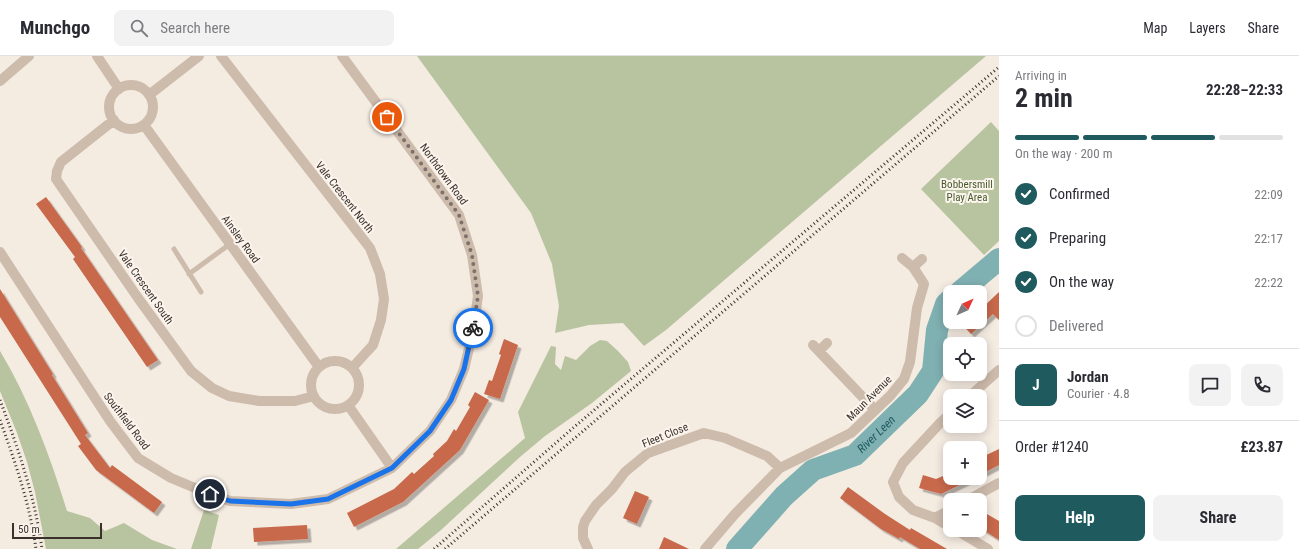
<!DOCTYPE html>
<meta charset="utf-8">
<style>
:root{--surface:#fff;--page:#f2f2f3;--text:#2b2b33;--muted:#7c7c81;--line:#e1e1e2;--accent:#1f5a5e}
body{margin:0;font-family:"Roboto Condensed",sans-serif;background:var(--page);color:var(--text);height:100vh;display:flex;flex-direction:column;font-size:15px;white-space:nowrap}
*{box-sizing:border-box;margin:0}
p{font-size:13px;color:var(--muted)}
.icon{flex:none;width:22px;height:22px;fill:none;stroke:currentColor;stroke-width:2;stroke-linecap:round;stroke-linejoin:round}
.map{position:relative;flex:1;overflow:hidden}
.side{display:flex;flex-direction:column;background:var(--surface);width:300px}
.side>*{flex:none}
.needle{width:26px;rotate:46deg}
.tools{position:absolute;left:943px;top:229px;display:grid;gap:8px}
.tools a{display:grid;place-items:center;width:44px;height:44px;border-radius:8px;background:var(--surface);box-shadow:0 2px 10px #0003;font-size:20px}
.scale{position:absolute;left:12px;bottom:10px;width:90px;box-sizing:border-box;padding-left:4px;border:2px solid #3b302b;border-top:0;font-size:11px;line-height:14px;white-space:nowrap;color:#3b302b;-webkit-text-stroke:3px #fbf5ee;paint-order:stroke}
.pin{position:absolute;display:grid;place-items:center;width:34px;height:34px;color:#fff;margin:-17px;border:2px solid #fff;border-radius:50%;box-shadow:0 1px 4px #0007}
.courier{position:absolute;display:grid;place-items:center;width:40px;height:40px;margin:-20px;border:3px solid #1a73e8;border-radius:50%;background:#fff;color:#222;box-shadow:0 1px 5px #0007}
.headline em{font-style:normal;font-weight:700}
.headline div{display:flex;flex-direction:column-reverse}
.headline{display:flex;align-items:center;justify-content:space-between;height:68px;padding:0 16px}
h1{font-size:26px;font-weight:700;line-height:30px}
.bar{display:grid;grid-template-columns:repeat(4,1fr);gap:6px 4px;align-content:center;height:48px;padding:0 16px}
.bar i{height:5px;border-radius:3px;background:var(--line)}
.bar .current{background:var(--accent)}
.bar p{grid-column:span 4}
.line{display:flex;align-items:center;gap:10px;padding:0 16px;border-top:1px solid var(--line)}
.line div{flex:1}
.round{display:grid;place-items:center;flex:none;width:42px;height:42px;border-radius:8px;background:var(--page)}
ol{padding:0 16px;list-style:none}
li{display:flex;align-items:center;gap:12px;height:44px}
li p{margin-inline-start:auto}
li .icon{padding:4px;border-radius:50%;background:var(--accent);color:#fff;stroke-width:4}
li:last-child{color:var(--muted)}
li i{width:22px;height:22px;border:2px solid var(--line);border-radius:50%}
.button{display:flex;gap:8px;margin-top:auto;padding:8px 16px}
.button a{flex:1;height:46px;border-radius:8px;background:var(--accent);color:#fff;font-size:16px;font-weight:700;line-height:46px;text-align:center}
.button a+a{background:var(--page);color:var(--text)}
header{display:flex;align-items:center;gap:24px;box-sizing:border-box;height:56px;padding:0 20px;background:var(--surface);border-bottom:1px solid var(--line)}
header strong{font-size:19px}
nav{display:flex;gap:22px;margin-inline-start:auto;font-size:14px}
.search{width:280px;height:36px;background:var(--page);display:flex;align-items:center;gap:10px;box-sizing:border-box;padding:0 14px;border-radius:8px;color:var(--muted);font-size:15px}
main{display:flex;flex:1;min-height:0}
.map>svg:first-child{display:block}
.green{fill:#b8c4a0}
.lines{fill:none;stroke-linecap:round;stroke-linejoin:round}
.river{stroke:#7fb0b2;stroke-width:22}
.building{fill:#c8694b;filter:url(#shadow)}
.service{stroke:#cdbbac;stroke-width:5}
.minor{stroke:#cdbbac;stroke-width:10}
.rail{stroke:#3b302b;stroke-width:3;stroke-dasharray:1 3;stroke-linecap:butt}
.done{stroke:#7c716b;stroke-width:4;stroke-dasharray:0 7.2}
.route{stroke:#1a73e8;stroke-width:5}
.labels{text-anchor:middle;stroke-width:4;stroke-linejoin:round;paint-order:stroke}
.street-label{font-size:11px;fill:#3b302b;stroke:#fbf5ee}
.park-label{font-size:11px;fill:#4a5a2e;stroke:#fbf5ee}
.water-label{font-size:12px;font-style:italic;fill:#1f5a5e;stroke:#fbf5ee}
</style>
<header>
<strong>Munchgo</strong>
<div class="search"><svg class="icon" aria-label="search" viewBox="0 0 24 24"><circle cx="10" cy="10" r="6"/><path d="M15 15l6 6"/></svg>Search here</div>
<nav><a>Map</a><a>Layers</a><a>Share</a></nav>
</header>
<main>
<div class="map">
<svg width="999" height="493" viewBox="0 0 999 493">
<defs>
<filter id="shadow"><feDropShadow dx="3.5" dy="3.5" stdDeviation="0" flood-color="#0004"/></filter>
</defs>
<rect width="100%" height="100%" fill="#f4ebe1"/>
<path class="green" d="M417,0H986L666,274L644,290L623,267L589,269L555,277L559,250L552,208L531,157Z
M991,66L999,75V185L984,199L921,133Z
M600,284L607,285L618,295L628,306L631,315L592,347L545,380L520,401L441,474L418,493H396L525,382L518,356L551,290L556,291L555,308L561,314L565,300L576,304L590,290Z
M0,295C30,345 50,400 67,455L90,462L105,475L124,467L152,484L177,493H46L35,436L27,406L17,377L0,335Z
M204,454L219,459L211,493H191Z"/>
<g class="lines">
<g class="river">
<path d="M960,236L999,203"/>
<path id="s1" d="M737,493L784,440L813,414L855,399L918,338L933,315L937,274L946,248L950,244"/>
</g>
</g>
<path class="building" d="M46,141L82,191L81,192L158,304L147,311L73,203L75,201L36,148Z
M0,233L53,318L52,319L88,377L85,379L110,412L112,409L162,446L154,457L96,414L78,390L81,388L0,261Z
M999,236V264L993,258L971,278L960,266H980V254Z
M504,283L518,289L500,343L484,338L489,324L492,325L501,299L499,298Z
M475,336L489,344L460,394L403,446L354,471L347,457L394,433L412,416L414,418L434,400L433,398L447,385L454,373L456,375L470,351L468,349Z
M999,393V409L980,419V402Z
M950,417V422H974L941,438L919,432L923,419L936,423Z
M848,431L885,458L910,474L911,472L947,493H920L900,481L899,483L881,473L840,442Z
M635,435L649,441L637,468L623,462Z
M980,454L999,465V484L980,472Z
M307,469L308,483L254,486L253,472Z
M664,481L689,493H659Z"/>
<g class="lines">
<path class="service" d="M174,193L201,236
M189,218L230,188"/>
<path class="minor" d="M97,0L119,33
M221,0L370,192L380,218L384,243L381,264L373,289L352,312
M0,25L29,0
M109 51a22 22 0 1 1 44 0a22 22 0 1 1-44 0Z
M149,39L199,0
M114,64L61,106L57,115L56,123L138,242L191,315L212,332L229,340L259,345H295L314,340
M144,69L319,311
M0,196L110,365L138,402L171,422L200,434L230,445L291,448L328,443L392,412L430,375L451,344L464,313L473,276L478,240L472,199L459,159L342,0
M913,211L922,203
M813,289L875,354
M819,295L827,287
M311 329a24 24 0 1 1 48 0a24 24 0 1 1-48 0Z
M970,340L999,314
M348,349L392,412
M950,358L941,366L903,407L893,426L899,441L913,454L935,462L950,471
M968,444L999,427
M935,462L950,454
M956,474L988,493
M588,493L583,482V471L585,465L596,449L612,433L625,416L648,397L704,377L725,382L767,400L780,412
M705,493L735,458L780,412L851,377L890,340L904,323L910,306L917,252L924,228L913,211L902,202"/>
<path class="rail" d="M0,344C18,392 35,441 42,493
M0,364C15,406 30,448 36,493
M434,493L573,372L999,11
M445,493L999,20"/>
</g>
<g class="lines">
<path class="done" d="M387,61L459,159L472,199L478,240L473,272"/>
<path class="route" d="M210,438L230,445L291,448L328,443L392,412L430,375L451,344L464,313L473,272"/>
</g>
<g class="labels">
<g class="street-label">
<text transform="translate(444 118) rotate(54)" y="4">Northdown Road</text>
<text transform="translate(345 141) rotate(52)" y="4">Vale Crescent North</text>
<text transform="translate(241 183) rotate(54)" y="4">Ainsley Road</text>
<text transform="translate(146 231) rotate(55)" y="4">Vale Crescent South</text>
<text transform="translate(869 342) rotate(-45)" y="4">Maun Avenue</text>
<text transform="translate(127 365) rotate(53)" y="4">Southfield Road</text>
<text transform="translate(665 379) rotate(-22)" y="4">Fleet Close</text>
</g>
<g class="park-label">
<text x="967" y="132">Bobbersmill<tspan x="967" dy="13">Play Area</tspan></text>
</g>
<g class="water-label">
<text dy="4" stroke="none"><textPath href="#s1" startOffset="184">River Leen</textPath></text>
</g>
</g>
</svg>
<div class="tools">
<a><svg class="needle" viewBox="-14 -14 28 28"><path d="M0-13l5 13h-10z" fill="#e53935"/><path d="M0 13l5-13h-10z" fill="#7c7c81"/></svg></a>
<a><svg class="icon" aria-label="locate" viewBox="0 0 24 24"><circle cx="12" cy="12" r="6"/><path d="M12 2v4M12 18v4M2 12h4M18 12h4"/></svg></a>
<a><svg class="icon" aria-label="layers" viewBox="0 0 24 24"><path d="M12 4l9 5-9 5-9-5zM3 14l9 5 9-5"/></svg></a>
<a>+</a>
<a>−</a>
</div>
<div class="scale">50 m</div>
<div class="pin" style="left:387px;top:61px;background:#ea580c"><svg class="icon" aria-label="bag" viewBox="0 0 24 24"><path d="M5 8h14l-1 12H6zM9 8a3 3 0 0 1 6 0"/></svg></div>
<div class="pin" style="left:210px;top:438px;background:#1f2937"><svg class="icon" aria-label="home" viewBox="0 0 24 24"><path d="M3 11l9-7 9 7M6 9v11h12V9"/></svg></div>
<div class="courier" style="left:473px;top:272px"><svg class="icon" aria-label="bike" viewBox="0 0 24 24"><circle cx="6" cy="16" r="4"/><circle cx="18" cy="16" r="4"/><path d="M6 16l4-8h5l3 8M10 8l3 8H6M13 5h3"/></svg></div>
</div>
<section class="side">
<div class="headline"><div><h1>2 min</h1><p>Arriving in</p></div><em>22:28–22:33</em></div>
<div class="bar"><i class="current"></i><i class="current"></i><i class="current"></i><i></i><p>On the way · 200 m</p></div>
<ol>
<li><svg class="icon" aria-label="check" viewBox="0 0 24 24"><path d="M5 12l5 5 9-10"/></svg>Confirmed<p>22:09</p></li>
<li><svg class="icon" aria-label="check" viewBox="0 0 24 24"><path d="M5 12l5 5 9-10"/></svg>Preparing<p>22:17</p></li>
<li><svg class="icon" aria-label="check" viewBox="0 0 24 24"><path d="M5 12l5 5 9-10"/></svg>On the way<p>22:22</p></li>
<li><i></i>Delivered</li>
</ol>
<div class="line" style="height:72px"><b class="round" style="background:var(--accent);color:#fff">J</b><div><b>Jordan</b><p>Courier · 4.8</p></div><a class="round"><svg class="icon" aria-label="chat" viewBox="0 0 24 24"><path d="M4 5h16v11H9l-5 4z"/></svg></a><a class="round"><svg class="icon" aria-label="phone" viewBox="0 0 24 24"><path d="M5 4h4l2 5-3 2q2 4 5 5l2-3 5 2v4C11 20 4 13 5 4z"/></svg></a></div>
<div class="line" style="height:52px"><div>Order #1240</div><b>£23.87</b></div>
<div class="button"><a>Help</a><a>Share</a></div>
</section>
</main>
